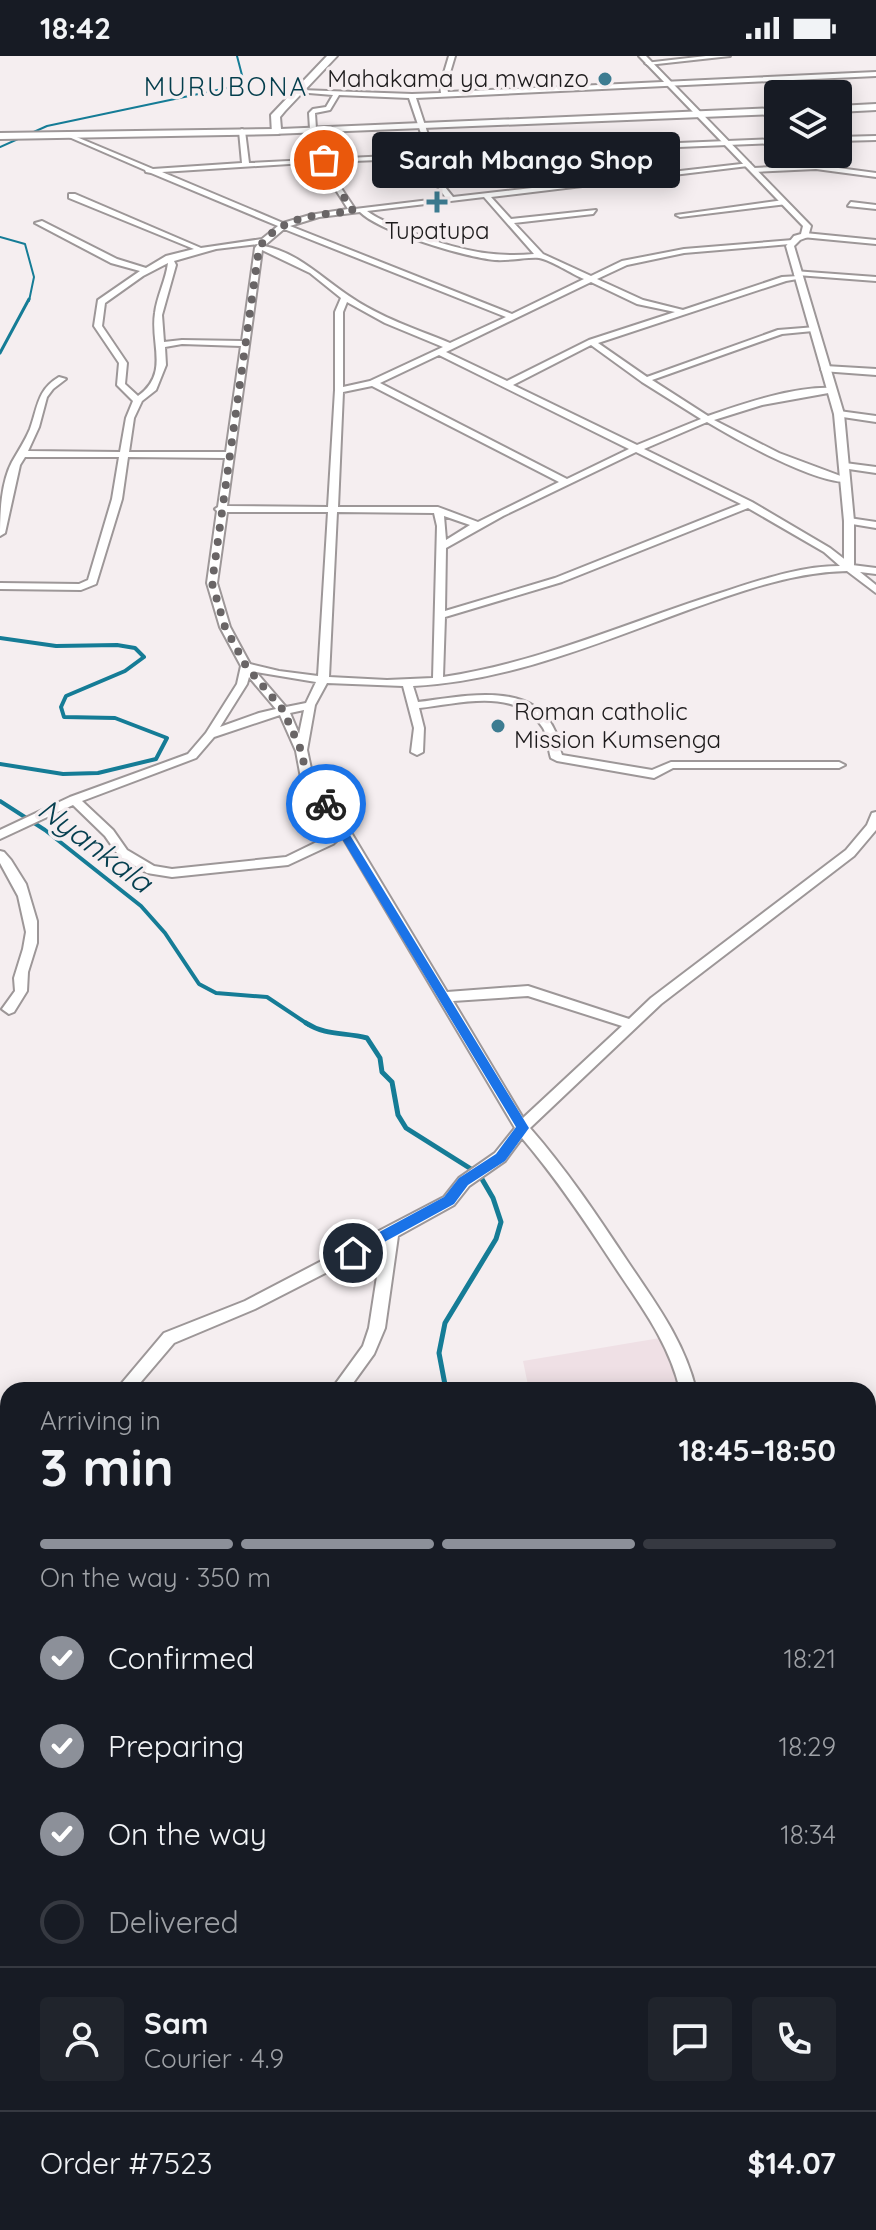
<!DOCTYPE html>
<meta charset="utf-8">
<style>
:root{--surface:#171b24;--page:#20242c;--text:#f1f3f6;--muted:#9ea1a6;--line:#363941;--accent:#8c9099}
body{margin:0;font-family:Quicksand,sans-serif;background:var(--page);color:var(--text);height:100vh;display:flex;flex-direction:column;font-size:30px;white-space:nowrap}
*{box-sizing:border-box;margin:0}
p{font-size:26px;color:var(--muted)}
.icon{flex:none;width:44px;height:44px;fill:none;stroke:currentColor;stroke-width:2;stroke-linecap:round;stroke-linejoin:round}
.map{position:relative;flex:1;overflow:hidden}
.panel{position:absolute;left:0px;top:1326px;width:876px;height:848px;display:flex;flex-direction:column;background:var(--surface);border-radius:24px 24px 0 0;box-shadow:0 4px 20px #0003}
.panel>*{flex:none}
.fabs{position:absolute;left:764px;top:24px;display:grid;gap:16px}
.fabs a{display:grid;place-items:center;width:88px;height:88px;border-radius:8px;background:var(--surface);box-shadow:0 4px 20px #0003;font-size:40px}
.pin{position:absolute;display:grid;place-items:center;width:68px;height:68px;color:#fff;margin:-34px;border:4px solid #fff;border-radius:50%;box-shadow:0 2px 8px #0007}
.courier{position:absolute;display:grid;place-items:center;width:80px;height:80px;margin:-40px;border:6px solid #1a73e8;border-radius:50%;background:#fff;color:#222;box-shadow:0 2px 10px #0007}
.bubble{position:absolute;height:56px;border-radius:8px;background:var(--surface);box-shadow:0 4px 20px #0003;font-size:26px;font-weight:700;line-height:56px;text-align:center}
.headline em{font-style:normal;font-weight:700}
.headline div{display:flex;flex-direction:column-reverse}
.headline{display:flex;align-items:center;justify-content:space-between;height:136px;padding:0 40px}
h1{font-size:52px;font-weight:700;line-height:60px}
.bar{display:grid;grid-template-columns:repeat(4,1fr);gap:12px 8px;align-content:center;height:96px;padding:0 40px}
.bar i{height:10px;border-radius:6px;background:var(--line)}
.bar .on{background:var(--accent)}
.bar p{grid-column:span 4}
.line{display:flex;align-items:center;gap:20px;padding:0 40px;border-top:2px solid var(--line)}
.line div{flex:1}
.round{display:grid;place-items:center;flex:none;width:84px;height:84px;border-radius:8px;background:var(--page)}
ol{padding:0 40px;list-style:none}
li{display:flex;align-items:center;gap:24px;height:88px}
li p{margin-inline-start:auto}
li .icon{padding:8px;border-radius:50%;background:var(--accent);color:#fff;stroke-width:4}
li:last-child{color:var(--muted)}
li i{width:44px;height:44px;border:4px solid var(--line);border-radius:50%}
.status{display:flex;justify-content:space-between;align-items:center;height:56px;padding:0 40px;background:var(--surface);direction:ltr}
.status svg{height:22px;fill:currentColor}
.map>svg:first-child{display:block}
.built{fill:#efe0e5}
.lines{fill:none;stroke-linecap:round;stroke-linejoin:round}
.stream-far4{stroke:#157c96;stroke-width:2}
.stream-far3{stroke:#157c96;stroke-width:3}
.stream-far2{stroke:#157c96;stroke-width:4}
.stream-far1{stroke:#157c96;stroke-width:5}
.stream{stroke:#157c96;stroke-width:7}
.minor-casing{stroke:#9d9798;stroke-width:4}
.tertiary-casing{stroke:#9d9798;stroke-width:4}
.secondary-casing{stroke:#9d9798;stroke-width:4}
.trunk-casing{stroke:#9d9798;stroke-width:4}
.minor{fill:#fff;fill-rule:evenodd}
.tertiary{fill:#fff;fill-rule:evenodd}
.secondary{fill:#fff;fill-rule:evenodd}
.trunk{fill:#fff;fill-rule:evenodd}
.route{fill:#1a73e8}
.done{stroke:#696566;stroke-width:8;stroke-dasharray:0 14.4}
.poi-dot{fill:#3d7c91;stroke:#f5eef0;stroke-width:3}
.labels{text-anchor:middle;stroke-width:7;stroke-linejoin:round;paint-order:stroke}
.far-poi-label{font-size:24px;fill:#1d1b1c;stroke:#f5eef0;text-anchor:end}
.far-quarter-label{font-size:26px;letter-spacing:2px;fill:#033d4c;stroke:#f5eef0}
.water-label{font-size:30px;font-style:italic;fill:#074050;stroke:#f5eef0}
</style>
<div class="status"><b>18:42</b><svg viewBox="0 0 49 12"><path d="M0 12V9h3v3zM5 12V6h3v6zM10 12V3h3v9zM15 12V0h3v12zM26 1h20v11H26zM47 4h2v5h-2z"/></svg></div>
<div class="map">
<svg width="876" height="2174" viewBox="0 0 876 2174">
<rect width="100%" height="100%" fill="#f5eef0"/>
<path class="built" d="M660,1282L689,1334H529L523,1305Z
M868,1426L876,1443V1945L868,1946Z"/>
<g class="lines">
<path class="stream-far4" d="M0,91L47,70L241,29L243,23L237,0
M0,181L25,188L34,221L29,245"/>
<path class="stream-far3" d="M0,297L29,243"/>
<path class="stream-far2" d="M0,582L56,590L117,589L135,592L144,601L125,615L66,640L61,651L64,661L115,662L167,682L156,703L98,717L63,718L0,708
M0,745L45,774L141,850L165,877L199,928L216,937L267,941L309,969"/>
<path class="stream-far1" d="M306,967C326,980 345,976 367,982L380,1002L382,1016L392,1026L398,1059L406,1072L479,1118L493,1142L501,1166L496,1183L445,1267L439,1297L446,1334"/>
<path class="stream" d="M653,2166L657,2174"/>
<g class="minor-casing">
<path id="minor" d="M449,0H455L446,30L448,36L876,16V20L416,42L434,97L778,83V87L436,101L445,131L453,141L750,107L748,110L491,141L511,163L596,154L593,158L514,167L543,198L591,220L622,205L684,193L793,184L794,186L790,188L684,197L627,209L597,223L643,244L683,254L782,221L799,220L803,222L786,225L598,287L647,321L778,274L816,271L817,273L813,275L782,278L652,324L708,360C745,347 795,330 834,332V336L762,349L714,364L779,397L846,422V426C813,426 737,384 707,366L644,393L752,446L830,492L852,509L876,512V518L860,516L876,529V537L847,515C792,516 739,536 688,554C598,587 510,625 413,630L418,646C460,641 533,623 555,675C559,682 559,691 562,699L652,714L671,706H839L845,709L839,712H673L654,722L557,705L551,702C548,693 548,680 543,672C516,630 459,648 419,652L424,672L423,696L417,699L411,696L414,672L403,630L327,627L315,649L307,694L313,722L349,773L447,936L528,930L629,963L651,942L846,794L867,769L872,757L876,756V774L854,800L661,948L530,1072C566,1113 596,1158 626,1203C654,1245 684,1284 696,1334H680C669,1286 640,1249 613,1208C585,1165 556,1122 522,1082L505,1105L469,1130L454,1149L398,1180L385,1272L374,1298L348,1334H331L363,1290L369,1272L382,1188L255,1253L174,1287L134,1334H116L164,1277L245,1245L444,1141L459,1122L495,1097L515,1072L342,780L333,788L288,809L172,821L147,817L119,800L105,780L73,749L0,783V774L70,741L188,698L206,677L237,628L241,610L220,571L207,527L217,455L215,453L218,451L225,402L128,401L122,443L96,528L81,534L0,533V527L79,528L88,524L112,443L119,401H25L20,409L5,477L0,480C0,457 1,427 12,406C18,395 25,385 30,373C38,351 37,334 59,321L66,323L53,333L47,341L39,371L28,395L120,396L126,362L133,345L117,329L119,307L94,270L98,244L140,215L111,207L35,167L42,165L117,203L146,212L166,200L194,193L69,142V138H75L201,192L262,183L278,170L151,117L146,116L145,114L62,78L67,77L153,113L242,107L239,75L242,73L245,75L249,107L428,98L409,42L339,39L330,54L315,57L316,73L313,75L310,73L309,57L313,53L326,51L333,39L297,36L300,34L412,38L441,37L440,30ZM429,102L438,131L446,142L355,153L333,120L328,106ZM321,106L327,120L348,153L310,159L283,167L162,116ZM484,141L534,198C487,203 444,190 401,172C390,167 377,163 367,155ZM360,156C380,176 465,201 495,204C509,205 528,201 539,202C551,204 572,218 584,223L512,258L290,170L319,161ZM284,173L506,261L450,287C416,273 379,261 349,240C322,222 297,196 264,190ZM258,188L255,192L242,285L182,284L164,286L162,259L176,209L174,205L216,193ZM262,194L310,217L341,242L335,256V334L328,451L227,450ZM168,207C166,224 157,240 155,257C150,288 170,317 138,340L125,328L127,307L102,270L105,247L143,220ZM591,226L637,248L675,256L589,284L507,325L446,296ZM347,246L385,267L443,291L370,325L343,331V256ZM182,288L241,290L226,396H129L134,362L142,345L156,334L166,309L165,291ZM591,289L642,326L701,363L637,389L513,329ZM439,299L629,393L567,423L380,327ZM372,330L559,426L478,466L438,451H338L343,336ZM636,396L741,448L555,522L445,555L446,492L503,460ZM748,452L824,496L840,510C797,510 755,526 714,539C624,568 538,607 443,621L445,561L562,526ZM227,456H328L318,620L279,615L250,608L230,571L217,527ZM337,456L434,457L437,470L433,622L387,624L329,621ZM444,460L470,469L446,484ZM256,616L316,626L306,647L286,651ZM249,621L276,653L259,657L220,671L247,628ZM304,654L299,678L290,657ZM280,659L296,695L301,722L337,772L325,782L286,801L172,813L154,810L127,794L113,774L82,745L196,702L214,681ZM528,940L622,970L523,1062L453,945Z
M706,0H730L648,9L645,7Z
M876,80V84L838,85V81Z
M816,109L876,117V121L816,113L754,116L751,114L754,112Z
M784,144L787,148L680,161L676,159Z
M851,146L876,149V153L848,150Z
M805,177L876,184V188L802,181L801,179Z
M794,215L876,221V225L797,219H794Z
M825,310L876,313V319L822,315L821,313Z
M839,355L876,360V366L836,360V356Z
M845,407L876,411V417L842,412L840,410Z
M849,462L876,466V472L846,467L844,465Z
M0,795L4,796L11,804L26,828L37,865V887L28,916L27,935L14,956L9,958L2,953L15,935L14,922L23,893L26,876L18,840L0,807Z
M8,1757V1777L0,1780V1760Z
M868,1831L876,1837V1871L868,1865Z
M0,1913L8,1918V1971L0,1976Z
M494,2166H516V2174H494Z
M827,2166H850L853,2174H830Z"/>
</g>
<g class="tertiary-casing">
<path id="tertiary" d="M639,0H646L811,170L808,181L800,184L794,190L844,358L854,465V512L844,510V465L834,358L786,190L794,180L801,178L803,170Z"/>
</g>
<g class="secondary-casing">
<path id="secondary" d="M276,73L279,78L0,83V77Z"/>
</g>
<g class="trunk-casing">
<path id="trunk" d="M327,0H337L285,55L280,61L281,73L778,52V58L272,78L271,59Z
M876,48V54L838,56V50Z"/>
</g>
<use href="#minor" class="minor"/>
<use href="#tertiary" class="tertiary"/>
<use href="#secondary" class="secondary"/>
<use href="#trunk" class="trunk"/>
</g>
<path class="route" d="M326,745L331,748L529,1072L505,1105L468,1129L454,1148L353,1203L348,1201V1193L444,1141L459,1122L496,1098L516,1071L321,748Z"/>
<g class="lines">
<path class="done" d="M324,104L330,120L353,155C318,159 279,160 259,192L212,527L225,571L246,610L283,654L301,694L307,722L326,748"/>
</g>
<g class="poi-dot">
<circle cx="605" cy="23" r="8"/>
<path d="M433 134h8v8h8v8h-8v8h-8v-8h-8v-8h8z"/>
<circle cx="498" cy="670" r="8"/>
</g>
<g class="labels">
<g class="far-poi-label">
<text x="589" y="31">Mahakama ya mwanzo</text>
<text x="437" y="183" text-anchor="middle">Tupatupa</text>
<text x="514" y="664" text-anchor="start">Roman catholic<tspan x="514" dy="28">Mission Kumsenga</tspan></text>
</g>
<g class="far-quarter-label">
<text x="226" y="40">MURUBONA</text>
</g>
<g class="water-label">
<text transform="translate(95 790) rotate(37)" y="10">Nyankala</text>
</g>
</g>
</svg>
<div class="fabs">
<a><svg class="icon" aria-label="layers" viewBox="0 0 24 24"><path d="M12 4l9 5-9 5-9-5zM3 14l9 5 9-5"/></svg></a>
</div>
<div class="pin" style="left:324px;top:104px;background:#ea580c"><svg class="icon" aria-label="bag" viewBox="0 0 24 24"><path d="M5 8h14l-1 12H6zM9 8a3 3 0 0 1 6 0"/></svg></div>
<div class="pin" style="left:353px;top:1197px;background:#1f2937"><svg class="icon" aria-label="home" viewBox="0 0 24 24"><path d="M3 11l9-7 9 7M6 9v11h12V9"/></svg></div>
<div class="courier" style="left:326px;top:748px"><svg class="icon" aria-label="bike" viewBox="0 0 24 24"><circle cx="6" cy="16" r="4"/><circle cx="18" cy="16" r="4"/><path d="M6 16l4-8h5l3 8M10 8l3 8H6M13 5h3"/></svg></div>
<div class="bubble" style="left:372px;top:76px;width:308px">Sarah Mbango Shop</div>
<section class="panel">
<div class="headline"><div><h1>3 min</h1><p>Arriving in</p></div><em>18:45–18:50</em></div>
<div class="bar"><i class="on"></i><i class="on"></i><i class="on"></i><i></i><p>On the way · 350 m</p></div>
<ol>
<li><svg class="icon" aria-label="check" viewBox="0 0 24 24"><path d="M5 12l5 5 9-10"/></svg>Confirmed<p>18:21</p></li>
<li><svg class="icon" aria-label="check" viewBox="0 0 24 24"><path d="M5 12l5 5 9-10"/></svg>Preparing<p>18:29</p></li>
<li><svg class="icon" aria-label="check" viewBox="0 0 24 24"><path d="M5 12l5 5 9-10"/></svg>On the way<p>18:34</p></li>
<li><i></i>Delivered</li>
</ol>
<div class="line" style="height:144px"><a class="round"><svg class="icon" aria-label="person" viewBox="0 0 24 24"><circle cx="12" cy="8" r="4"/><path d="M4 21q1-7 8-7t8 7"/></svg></a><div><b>Sam</b><p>Courier · 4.9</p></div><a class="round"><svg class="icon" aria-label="chat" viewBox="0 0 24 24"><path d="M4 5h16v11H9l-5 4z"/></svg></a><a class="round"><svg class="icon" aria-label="phone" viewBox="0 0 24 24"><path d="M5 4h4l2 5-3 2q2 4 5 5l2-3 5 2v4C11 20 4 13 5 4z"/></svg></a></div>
<div class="line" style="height:104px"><div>Order #7523</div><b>$14.07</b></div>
</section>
</div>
